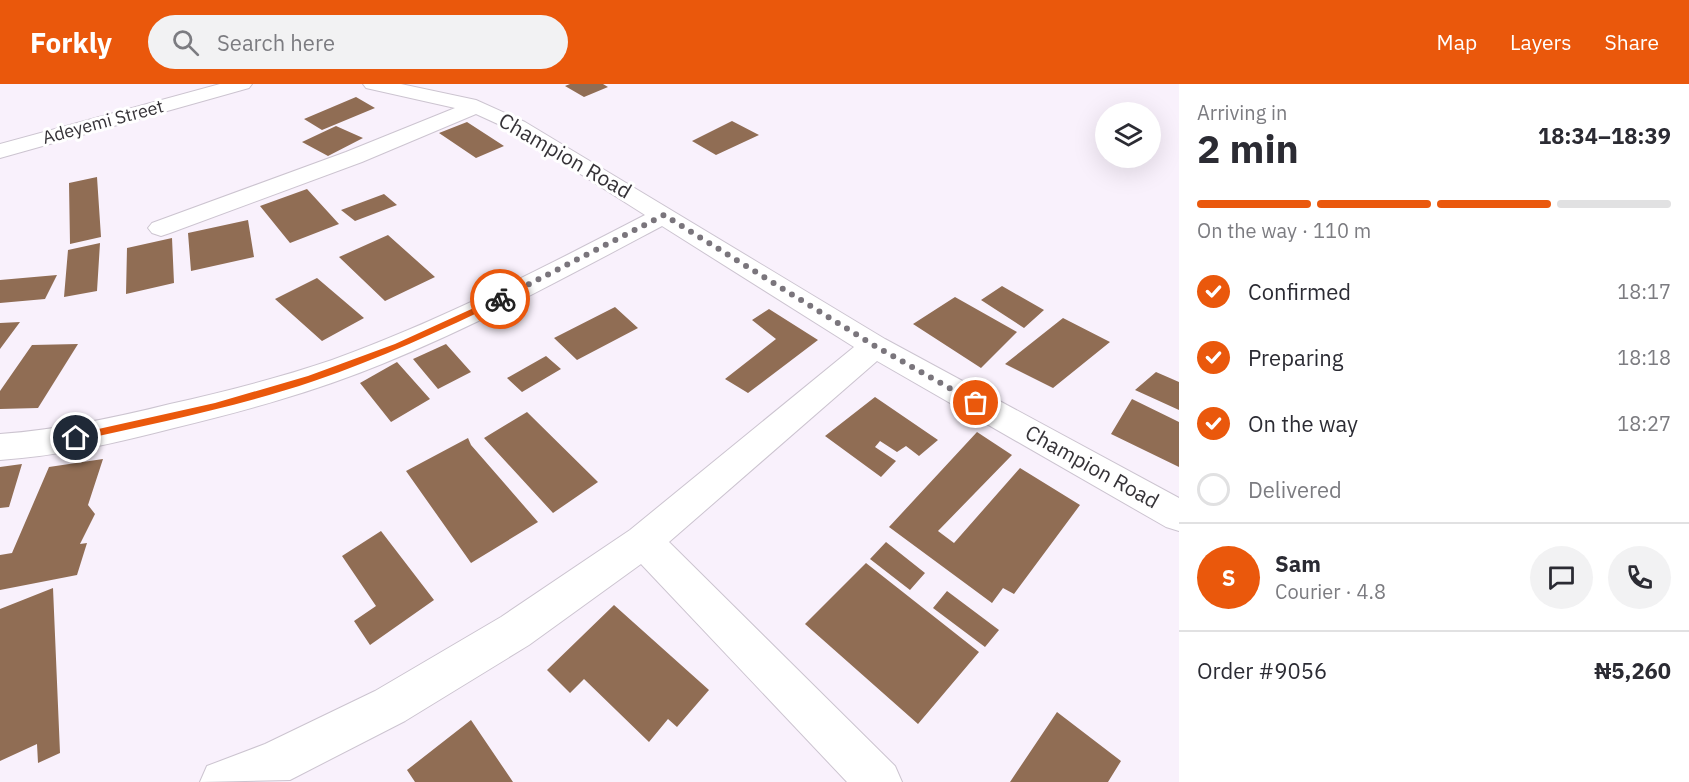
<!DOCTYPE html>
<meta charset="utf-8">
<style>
:root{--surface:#fff;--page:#f2f2f3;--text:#2b2b33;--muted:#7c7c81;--line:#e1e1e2;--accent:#ea580c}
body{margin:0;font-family:"IBM Plex Sans",sans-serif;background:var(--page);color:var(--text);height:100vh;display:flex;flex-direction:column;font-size:22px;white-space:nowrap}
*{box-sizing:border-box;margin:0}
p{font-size:20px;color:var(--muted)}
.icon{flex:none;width:33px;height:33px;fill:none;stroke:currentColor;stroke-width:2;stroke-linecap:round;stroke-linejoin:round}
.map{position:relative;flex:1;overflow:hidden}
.side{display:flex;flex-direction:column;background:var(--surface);width:510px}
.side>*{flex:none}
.fabs{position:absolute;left:1095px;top:18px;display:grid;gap:12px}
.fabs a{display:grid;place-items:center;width:66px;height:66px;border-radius:50%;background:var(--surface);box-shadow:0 6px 24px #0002;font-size:30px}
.pin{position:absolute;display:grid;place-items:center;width:51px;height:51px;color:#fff;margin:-26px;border:3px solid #fff;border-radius:50%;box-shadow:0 2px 6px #0007}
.courier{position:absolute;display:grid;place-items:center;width:60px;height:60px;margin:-30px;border:4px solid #ea580c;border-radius:50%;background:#fff;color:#222;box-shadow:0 2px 8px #0007}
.overview em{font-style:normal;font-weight:800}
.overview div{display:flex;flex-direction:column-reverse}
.overview{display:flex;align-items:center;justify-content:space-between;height:102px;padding:0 18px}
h1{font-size:39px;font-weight:800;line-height:45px}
.bar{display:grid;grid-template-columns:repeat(4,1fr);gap:9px 6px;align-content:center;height:72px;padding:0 18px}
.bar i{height:8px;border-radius:4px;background:var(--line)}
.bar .selected{background:var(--accent)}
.bar p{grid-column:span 4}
.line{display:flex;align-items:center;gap:15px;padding:0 18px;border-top:2px solid var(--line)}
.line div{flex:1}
.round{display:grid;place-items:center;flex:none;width:63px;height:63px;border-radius:32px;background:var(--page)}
ol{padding:0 18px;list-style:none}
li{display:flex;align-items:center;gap:18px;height:66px}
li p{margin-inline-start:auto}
li .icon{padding:6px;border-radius:50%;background:var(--accent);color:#fff;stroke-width:4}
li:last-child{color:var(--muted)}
li i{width:33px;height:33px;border:3px solid var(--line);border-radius:50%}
header{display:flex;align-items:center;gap:36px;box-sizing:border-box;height:84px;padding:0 30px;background:var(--accent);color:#fff}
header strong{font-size:28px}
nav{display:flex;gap:33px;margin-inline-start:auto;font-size:21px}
.search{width:420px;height:54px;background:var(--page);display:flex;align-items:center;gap:15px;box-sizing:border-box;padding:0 21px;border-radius:33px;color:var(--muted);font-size:22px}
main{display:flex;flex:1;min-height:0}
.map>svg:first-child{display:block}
.building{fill:#906d54}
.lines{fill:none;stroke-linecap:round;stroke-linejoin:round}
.minor-casing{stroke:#ccc4d0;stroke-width:2}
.minor{fill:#fff;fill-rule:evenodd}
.route{fill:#ea580c}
.done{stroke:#7a757c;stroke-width:6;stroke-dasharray:0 10.8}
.labels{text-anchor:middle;stroke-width:6;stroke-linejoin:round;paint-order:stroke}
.far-street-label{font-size:18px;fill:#353237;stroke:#fff}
.street-label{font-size:21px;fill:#353237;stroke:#fff}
</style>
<header>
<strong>Forkly</strong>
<div class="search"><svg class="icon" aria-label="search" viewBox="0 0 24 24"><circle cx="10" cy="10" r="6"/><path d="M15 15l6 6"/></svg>Search here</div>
<nav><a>Map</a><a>Layers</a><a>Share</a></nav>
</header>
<main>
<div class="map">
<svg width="1179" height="698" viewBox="0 0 1179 698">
<rect width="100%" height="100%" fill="#f9f1fc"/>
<path class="building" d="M570,0H603L608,3L584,13L565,2Z
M356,13L375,24L322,46L304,35Z
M732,37L759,51L716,71L692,57Z
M467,38L504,62L476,74L439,49Z
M336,42L363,54L328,72L302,58Z
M97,93L101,153L70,160L69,99Z
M307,105L339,140L290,159L260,122Z
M384,110L397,121L355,137L341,126Z
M248,136L254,173L191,187L188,149Z
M388,151L435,193L385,217L339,173Z
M172,154L174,199L126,210L127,164Z
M100,159L97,207L64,213L68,166Z
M57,191L45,215L0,219V196Z
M317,194L364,234L322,257L275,215Z
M1002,202L1044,226L1024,244L981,216Z
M955,213L1017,248L981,284L913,240Z
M615,223L638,244L577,276L554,254Z
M769,225L818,256L748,309L725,295L776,255L752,236Z
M1063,234L1110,258L1053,304L1005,280Z
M20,238L0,265V239Z
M78,260L38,324L0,325V307L32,261Z
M446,260L471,288L438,305L413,275Z
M546,272L561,285L522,308L507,294Z
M397,278L430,315L391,338L360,299Z
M1156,288L1179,298V326L1135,306Z
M875,313L938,356L919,372L906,362L897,368L880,357L875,363L896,377L881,393L825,352Z
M1132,315L1179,338V383L1111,350Z
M527,328L598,398L553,429L484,354Z
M977,348L1012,371L938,447L954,459L1020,384L1080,421L1014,510L1003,504L992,519L889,443Z
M468,354L471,361L538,438L471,479L406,387Z
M103,375L88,421L95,430L80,460L87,459L77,491L0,506V471L12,469L49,383Z
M22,380L9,423L0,424V383Z
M381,447L434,516L370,561L354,537L376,522L342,472Z
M886,458L925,489L910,506L870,475Z
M866,479L979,568L918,640L805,540Z
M53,504L60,669L38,679L37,660L0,677V525Z
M947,507L999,546L985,563L933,524Z
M614,521L709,606L677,643L668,635L649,658L584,595L570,609L547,586Z
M1057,628L1121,677L1108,698H1010Z
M471,636L513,698H415L407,686Z"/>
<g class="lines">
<g class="minor-casing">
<path id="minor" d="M220,0H252L249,4L0,74V60Z
M363,0H401L476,16L525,38L885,255L1179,414V447L1166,443L877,277L669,458L895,682L902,698H847L641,480L529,561L405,637L290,696L200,698L207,682L265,660L375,607L501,533L630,446L854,263L662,142C570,191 478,241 382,280C314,308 244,327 174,344C116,359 59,372 0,376V350C58,346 114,334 170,320C224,308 279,294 332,276C440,237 543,184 645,131L511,46L476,30L362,78L170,149L161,152L152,149L148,144L152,139L346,68L455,24L366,4Z"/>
</g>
<use href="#minor" class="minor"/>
</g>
<path class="route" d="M500,212L504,215L503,217C441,246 379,275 314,297C237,323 156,339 76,357L71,354L76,350L215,319L308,292L395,260Z"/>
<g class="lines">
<path class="done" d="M500,215L664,131L875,262L976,319"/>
</g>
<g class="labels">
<g class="far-street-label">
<text transform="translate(103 38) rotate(-15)" y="6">Adeyemi Street</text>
</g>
<g class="street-label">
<text transform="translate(565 72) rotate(30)" y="7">Champion Road</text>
<text transform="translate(1092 383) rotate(29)" y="7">Champion Road</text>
</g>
</g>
</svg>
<div class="fabs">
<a><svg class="icon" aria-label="layers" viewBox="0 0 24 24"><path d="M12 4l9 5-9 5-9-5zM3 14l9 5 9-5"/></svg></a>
</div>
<div class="pin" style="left:976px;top:319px;background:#ea580c"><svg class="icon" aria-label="bag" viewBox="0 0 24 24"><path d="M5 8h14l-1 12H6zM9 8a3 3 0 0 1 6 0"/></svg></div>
<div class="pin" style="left:76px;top:354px;background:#1f2937"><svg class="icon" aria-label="home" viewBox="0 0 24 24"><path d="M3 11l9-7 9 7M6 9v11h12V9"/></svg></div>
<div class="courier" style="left:500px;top:215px"><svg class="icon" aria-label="bike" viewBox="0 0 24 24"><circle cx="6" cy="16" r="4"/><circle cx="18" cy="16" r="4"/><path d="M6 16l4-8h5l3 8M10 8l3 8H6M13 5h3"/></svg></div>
</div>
<section class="side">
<div class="overview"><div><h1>2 min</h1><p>Arriving in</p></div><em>18:34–18:39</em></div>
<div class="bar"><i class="selected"></i><i class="selected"></i><i class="selected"></i><i></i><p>On the way · 110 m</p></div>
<ol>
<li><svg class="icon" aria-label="check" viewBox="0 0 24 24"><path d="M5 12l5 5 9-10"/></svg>Confirmed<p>18:17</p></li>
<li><svg class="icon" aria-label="check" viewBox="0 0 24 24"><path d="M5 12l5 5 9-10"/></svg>Preparing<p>18:18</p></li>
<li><svg class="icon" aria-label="check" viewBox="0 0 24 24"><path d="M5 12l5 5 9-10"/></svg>On the way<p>18:27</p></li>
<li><i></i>Delivered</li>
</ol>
<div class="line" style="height:108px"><b class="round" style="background:var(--accent);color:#fff">S</b><div><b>Sam</b><p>Courier · 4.8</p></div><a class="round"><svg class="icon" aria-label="chat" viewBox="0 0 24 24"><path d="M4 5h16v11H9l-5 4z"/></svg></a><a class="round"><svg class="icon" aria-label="phone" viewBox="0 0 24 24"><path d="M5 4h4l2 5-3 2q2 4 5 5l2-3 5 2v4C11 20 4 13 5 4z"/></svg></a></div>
<div class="line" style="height:78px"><div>Order #9056</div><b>₦5,260</b></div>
</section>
</main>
